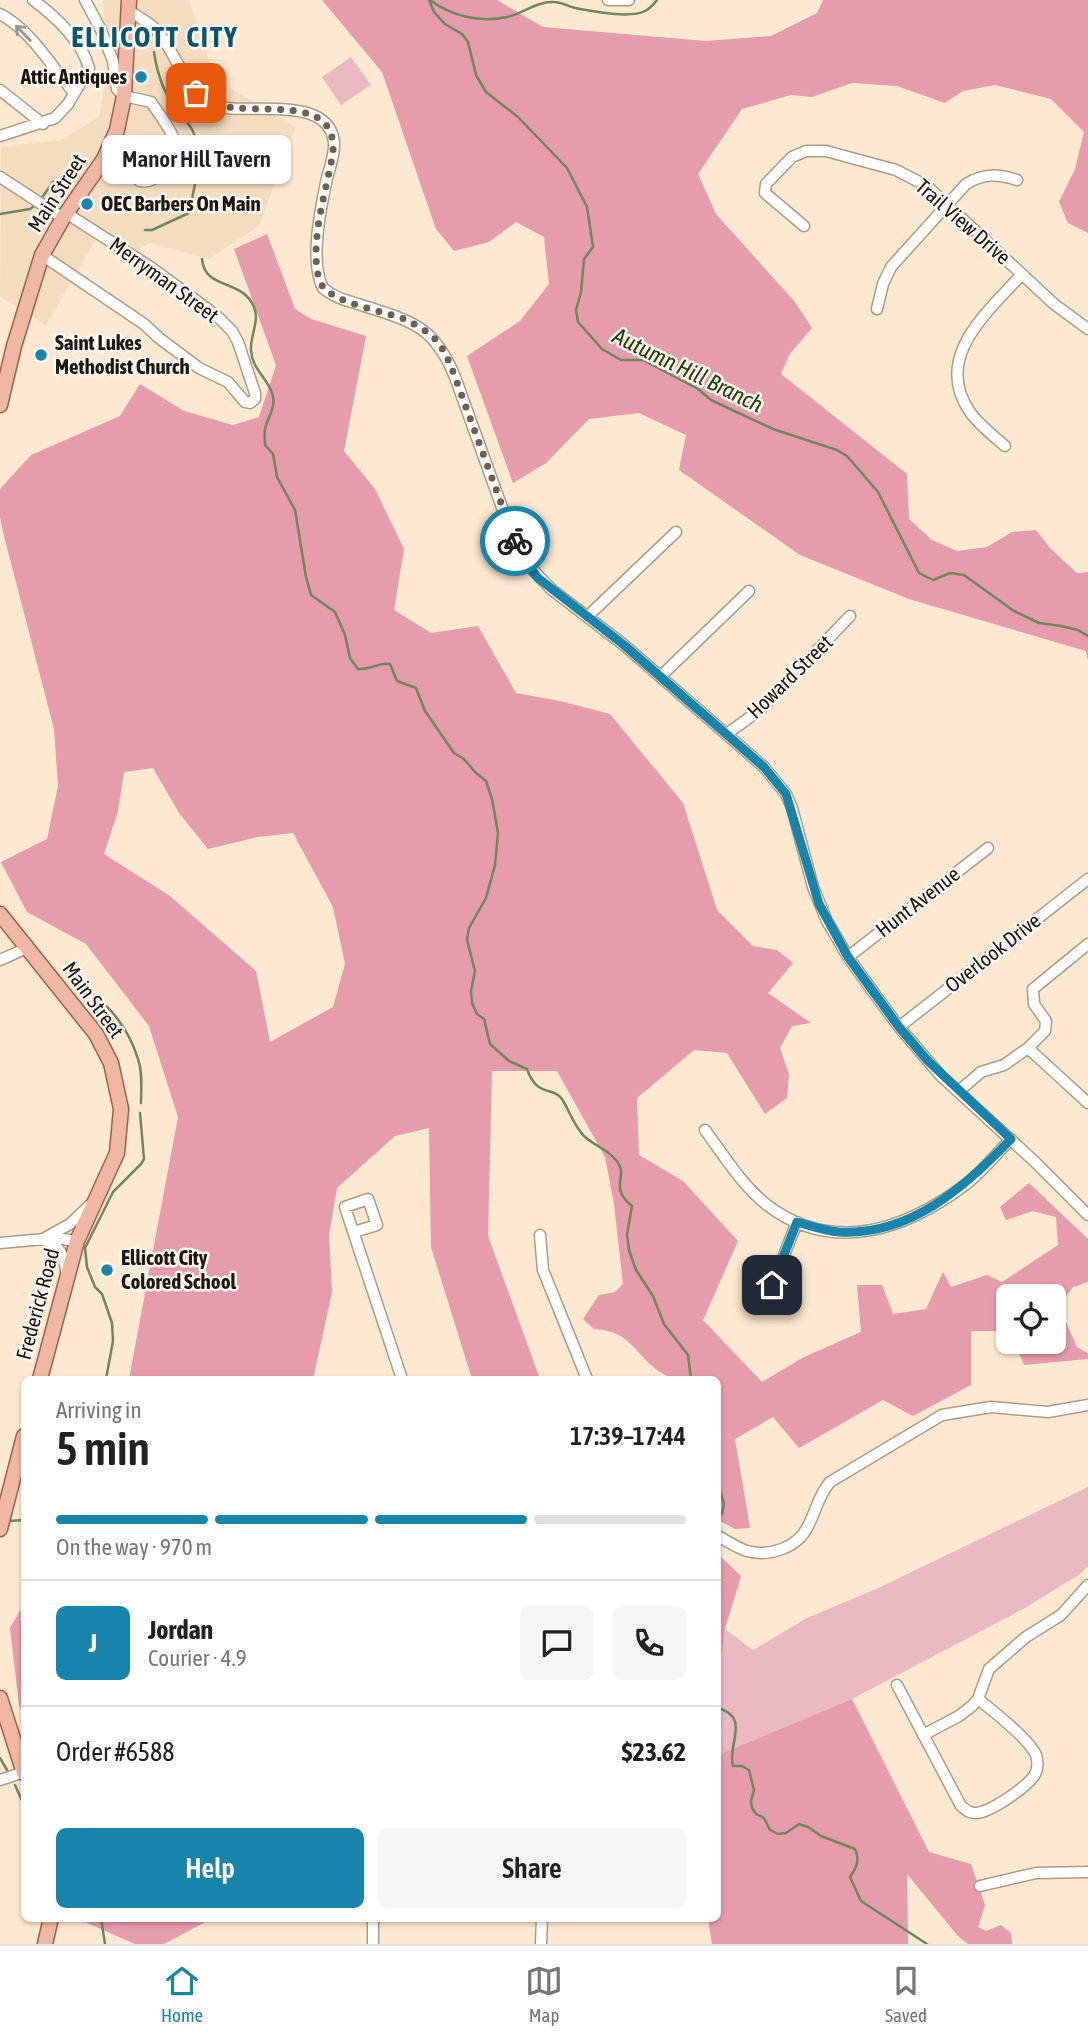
<!DOCTYPE html>
<meta charset="utf-8">
<style>
:root{--surface:#fff;--page:#f6f6f6;--text:#202124;--muted:#757577;--line:#e0e0e0;--accent:#1784ac}
body{margin:0;font-family:"Asap Condensed",sans-serif;background:var(--page);color:var(--text);height:100vh;display:flex;flex-direction:column;font-size:26px;white-space:nowrap}
*{box-sizing:border-box;margin:0}
p{font-size:23px;color:var(--muted)}
.icon{flex:none;width:38px;height:38px;fill:none;stroke:currentColor;stroke-width:2;stroke-linecap:round;stroke-linejoin:round}
.map{position:relative;flex:1;overflow:hidden}
.sheet{position:absolute;left:21px;top:1376px;width:700px;height:546px;display:flex;flex-direction:column;background:var(--surface);border-radius:10px;box-shadow:0 2px 5px #0004}
.sheet>*{flex:none}
.buttons{position:absolute;left:996px;top:1284px;display:grid;gap:14px}
.buttons a{display:grid;place-items:center;width:70px;height:70px;border-radius:10px;background:var(--surface);box-shadow:0 2px 5px #0004;font-size:35px}
.pin{position:absolute;display:grid;place-items:center;width:60px;height:60px;color:#fff;margin:-30px;border-radius:14px;box-shadow:0 4px 10px #0006}
.courier{position:absolute;display:grid;place-items:center;width:70px;height:70px;margin:-35px;border:5px solid #1784ac;border-radius:50%;background:#fff;color:#222;box-shadow:0 2px 9px #0007}
.bubble{position:absolute;height:49px;border-radius:10px;background:var(--surface);box-shadow:0 2px 5px #0004;font-size:23px;font-weight:600;line-height:49px;text-align:center}
.overview em{font-style:normal;font-weight:600}
.overview div{display:flex;flex-direction:column-reverse}
.overview{display:flex;align-items:center;justify-content:space-between;height:119px;padding:0 35px}
h1{font-size:46px;font-weight:600;line-height:52px}
.bar{display:grid;grid-template-columns:repeat(4,1fr);gap:10px 7px;align-content:center;height:84px;padding:0 35px}
.bar i{height:9px;border-radius:5px;background:var(--line)}
.bar .active{background:var(--accent)}
.bar p{grid-column:span 4}
.line{display:flex;align-items:center;gap:18px;padding:0 35px;border-top:2px solid var(--line)}
.line div{flex:1}
.round{display:grid;place-items:center;flex:none;width:74px;height:74px;border-radius:10px;background:var(--page)}
.action{display:flex;gap:14px;margin-top:auto;padding:14px 35px}
.action a{flex:1;height:80px;border-radius:10px;background:var(--accent);color:#fff;font-size:28px;font-weight:600;line-height:80px;text-align:center}
.action a+a{background:var(--page);color:var(--text)}
.tab-bar{display:flex;justify-content:space-around;align-items:center;height:98px;border-top:2px solid var(--line);background:var(--surface);font-size:19px;color:var(--muted)}
.tab-bar a{display:grid;justify-items:center;gap:4px}
.tab-bar .active{color:var(--accent)}
.map>svg:first-child{display:block}
.built{fill:#f6dcbe}
.green{fill:#eab9c1}
.forest{fill:#e69caa;fill-rule:evenodd}
.lines{fill:none;stroke-linecap:round;stroke-linejoin:round}
.stream{stroke:#70875b;stroke-width:2.5}
.minor-casing{stroke:#af9b84;stroke-width:13}
.major-casing{stroke:#9e5f48;stroke-width:17}
.minor{stroke:#fff;stroke-width:10}
.major{stroke:#efb7a4;stroke-width:14}
.oneway{stroke:#999692}
.done{stroke:#6c6051;stroke-width:7;stroke-dasharray:0 12.6}
.route{stroke:#1784ac;stroke-width:9}
.poi-dot{fill:#1784ac;stroke:#fdf8f4;stroke-width:2.5}
.labels{text-anchor:middle;stroke-width:5;stroke-linejoin:round;paint-order:stroke}
.poi-label{font-size:21px;font-weight:bold;fill:#1d160d;stroke:#fdf8f4;text-anchor:start}
.street-label{font-size:21px;fill:#1d160d;stroke:#fdf8f4}
.water-label{font-size:23px;font-style:italic;fill:#204101;stroke:#fdf8f4}
.district-label{font-size:28px;font-weight:bold;letter-spacing:2px;fill:#095671;stroke:#fdf8f4}
</style>
<div class="map">
<svg width="1088" height="1944" viewBox="0 0 1088 1944">
<rect width="100%" height="100%" fill="#fee8d0"/>
<path class="built" d="M103,0H189L215,79L296,127L259,226L209,259L150,243L137,250L101,230L46,325L0,297L1,147L61,140L99,117L108,65Z"/>
<path class="green" d="M351,57L371,85L341,105L322,77Z
M1088,1487V1566L1080,1574L1025,1608L852,1699L718,1755V1668L720,1667L725,1629L753,1650L807,1618L876,1589Z"/>
<path class="forest" d="M322,0H497L543,27L706,41L771,36L817,13L823,0H1088V233L1068,223L1059,202L1075,169L1084,132L1051,99L995,85L963,91L945,103L897,86L852,83L812,97L791,95L742,109L698,174L716,214L795,302L812,328L789,355L781,374L907,474L909,519L932,540L957,551L987,547L1012,532L1036,530L1050,548L1077,573L1088,572V661L1086,651L909,599L800,555L679,470L686,435L639,413L589,419L546,463L513,483L467,356L520,321L549,284L544,237L516,222L489,242L454,251L436,229L382,72Z
M267,234L295,309L311,319L366,336L344,451L375,489L404,549L394,610L431,633L478,626L516,693L560,701L610,714L683,803L717,910L753,946L777,950L793,963L768,993L811,1023L792,1026L780,1048L789,1075L787,1098L765,1114L727,1053L694,1050L637,1098L639,1155L683,1181L738,1241L703,1320L762,1382L804,1357L861,1332L857,1285H882L893,1314L926,1309L943,1272L951,1287L987,1275L1002,1282L1058,1245L1056,1217L1033,1211L1006,1220L1000,1207L1029,1183L1088,1239V1282L1073,1287L1059,1306L1077,1347L1088,1353V1359L1024,1365L1014,1342H1054V1297H1008V1331H971V1385L913,1416L883,1400L799,1448L773,1417L735,1439L750,1528L735,1529L718,1520V1379C704,1379 681,1383 669,1377C635,1361 636,1331 594,1329L583,1319L599,1295L615,1292L623,1284L614,1204L605,1157L557,1071H492L488,1236L540,1379H472L431,1247L429,1128L395,1136L337,1188L329,1235L332,1292L313,1379H129L178,1117L149,1026L86,944L27,912L1,862L47,839L58,786L54,729L3,532L0,517V489L31,455L120,416L140,384L184,411L233,425L259,417L276,365L234,249ZM153,768L179,813L208,849L258,837L293,833L333,907L345,964L333,1007L270,1042L256,971L170,896L104,854L118,811L124,772Z
M718,1554L741,1576L725,1629L720,1667L718,1668Z
M24,1604V1720L19,1705L10,1628Z
M852,1699L929,1852L971,1864L985,1905L978,1927L986,1931L1001,1925L1011,1933L1012,1944H968L958,1936L907,1874L908,1944H712L708,1918H718V1755Z
M76,1918H213L164,1944H135Z"/>
<g class="lines">
<path class="stream" d="M429,0L434,12L445,24L462,34L468,42L476,75L486,92L518,117L567,168L587,207L593,247L584,259L581,292L576,310L578,322L602,349L621,360H643L698,389L711,400L773,429L837,450L847,456L878,492L919,573L933,580L950,573L964,575L1014,611L1039,623L1061,626L1078,630L1088,636
M430,0C451,16 480,23 507,17C522,14 537,1 554,2C561,2 568,6 575,8C592,11 630,19 645,11C649,9 654,4 657,0
M154,52C157,72 162,90 174,106C180,116 190,122 194,134
M41,199L53,182L57,181L69,188
M189,213L195,184
M0,214L30,209L37,204
M145,230H152L189,213
M202,259C205,291 242,278 254,307C260,320 250,336 251,350C252,369 266,376 272,393C277,407 268,416 265,429C264,434 265,440 265,445L273,454L277,477L295,510L306,577L311,595L335,612L345,635L350,658L358,669C371,670 378,662 390,664L397,681L416,688L425,711L454,753L464,759L475,772L486,781L492,799L498,833L495,865L486,898L469,928L467,940L475,971L471,991L472,1003L477,1014L484,1019L490,1044L509,1061L527,1069C537,1098 553,1086 562,1099C569,1110 574,1126 584,1136C593,1145 607,1149 615,1159C631,1176 607,1186 632,1206L627,1234L629,1250L636,1270L653,1296L664,1324L688,1355L691,1379
M67,978C101,994 127,1023 138,1059C143,1073 141,1089 141,1103
M106,1379L113,1341L112,1323L102,1294L95,1287L87,1267L85,1248L113,1192L141,1164L144,1159L140,1113
M718,1454L720,1491L724,1504L722,1514L718,1515
M9,1521L24,1520
M718,1708C751,1717 727,1744 733,1766H742L749,1770L754,1790L751,1801L752,1808L756,1814L764,1818L770,1830L778,1834L786,1833L799,1824L808,1827L821,1836L855,1849C860,1860 857,1867 850,1877L861,1901L927,1944
M0,1758L7,1770
M15,1785L24,1805
M101,1918L105,1944"/>
<g class="minor-casing">
<path id="minor" d="M85,0L101,30L113,61L117,89L124,96L151,102C164,122 191,150 165,170C157,177 151,183 140,181L104,159
M608,0H629
M129,11C139,17 151,23 159,33C174,51 190,97 211,105C244,117 328,92 334,142C335,154 330,167 327,178C321,207 309,262 323,288C333,297 345,300 358,304C409,321 433,323 455,377L513,538L528,565L551,589L624,645L764,767L786,794L792,808L813,887L827,921L848,957L874,993L899,1027L941,1076L1034,1161L1088,1215
M0,14C31,30 52,67 74,93
M0,90L43,124
M0,136L55,118L68,104L89,68C82,41 55,16 33,0
M0,177L63,218
M804,226L765,193L766,184L792,157L806,151H826L896,170L927,186L1054,304L1088,329
M42,255L144,324L159,338L199,368L228,382L245,402L250,403L255,399V393L238,342L232,331L217,316L152,268L66,213
M877,309L883,284L891,267L966,184C984,173 998,174 1017,180
M1005,446C994,436 979,425 970,412C932,357 988,312 1022,274
M588,616L676,532
M661,676L749,591
M727,734L761,709L850,616
M848,957L988,848
M0,960L27,948
M899,1027L1088,879
M1028,1048L1088,1103
M959,1091L981,1072L1004,1065L1028,1048L1045,1031L1046,1021L1034,1004L1033,989L1088,944
M705,1130C724,1156 742,1185 767,1205C833,1255 905,1230 965,1185C982,1172 996,1154 1011,1139
M354,1232L377,1225L368,1199L345,1207L402,1379
M540,1235L543,1270L587,1379
M43,1239L70,1224L91,1204
M43,1239C60,1246 64,1254 66,1271
M0,1243L55,1238L77,1241
M764,1306L797,1222
M718,1536C727,1541 737,1548 747,1551C769,1557 798,1548 808,1526C816,1511 818,1496 830,1482L942,1415L991,1407L1048,1412L1088,1405
M897,1685L961,1806C966,1810 969,1813 975,1813C990,1813 1025,1788 1034,1776C1038,1770 1038,1762 1036,1755C1030,1740 992,1710 978,1699
M923,1735L959,1716L972,1706L978,1699L989,1669L1026,1637L1061,1615L1088,1585
M0,1780L24,1772
M980,1886L1036,1873L1088,1872
M373,1944V1918
M541,1944L542,1918"/>
</g>
<g class="major-casing">
<path id="major" d="M0,405L14,346L42,255L63,218L104,159L117,130L124,96L129,0
M0,914L96,1034L111,1063L121,1109L117,1153L77,1241L40,1379
M0,1529L24,1436
M0,1698L24,1773
M45,1944L51,1918"/>
</g>
<use href="#minor" class="minor"/>
<use href="#major" class="major"/>
</g>
<defs><path id="oneway-shaft" d="M-6 0H5M1.5-3L5.5 0L1.5 3" fill="none" stroke-width="1.6" stroke-linecap="round" stroke-linejoin="round" transform="scale(1.75)"/></defs>
<use class="oneway" href="#oneway-shaft" transform="translate(23 33) rotate(-134)"/>
<g class="lines">
<path class="done" d="M196,93C229,129 337,81 333,152C327,189 309,241 319,279C325,303 382,310 404,319C413,323 423,329 431,335C444,347 449,361 455,377L515,541"/>
<path class="route" d="M515,541L528,565L538,578L624,645L764,767L786,794L819,904L848,957L899,1027L928,1061L1011,1139C965,1187 910,1236 839,1232C825,1231 811,1226 797,1222L772,1285"/>
</g>
<g class="poi-dot">
<circle cx="141" cy="77" r="7"/>
<circle cx="87" cy="204" r="7"/>
<circle cx="41" cy="355" r="7"/>
<circle cx="107" cy="1270" r="7"/>
</g>
<g class="labels">
<g class="poi-label">
<text x="127" y="84" text-anchor="end">Attic Antiques</text>
<text x="101" y="211">OEC Barbers On Main</text>
<text x="55" y="350">Saint Lukes<tspan x="55" dy="24">Methodist Church</tspan></text>
<text x="121" y="1265">Ellicott City<tspan x="121" dy="24">Colored School</tspan></text>
</g>
<g class="street-label">
<text transform="translate(57 193) rotate(-57)" y="7">Main Street</text>
<text transform="translate(963 222) rotate(41)" y="7">Trail View Drive</text>
<text transform="translate(164 280) rotate(36)" y="7">Merryman Street</text>
<text transform="translate(790 677) rotate(-44)" y="7">Howard Street</text>
<text transform="translate(918 902) rotate(-38)" y="7">Hunt Avenue</text>
<text transform="translate(993 953) rotate(-38)" y="7">Overlook Drive</text>
<text transform="translate(93 1000) rotate(54)" y="7">Main Street</text>
<text transform="translate(38 1304) rotate(-75)" y="7">Frederick Road</text>
</g>
<g class="water-label">
<text transform="translate(688 370) rotate(26)" y="8">Autumn Hill Branch</text>
</g>
<g class="district-label">
<text x="155" y="47">ELLICOTT CITY</text>
</g>
</g>
</svg>
<div class="buttons">
<a><svg class="icon" aria-label="locate" viewBox="0 0 24 24"><circle cx="12" cy="12" r="6"/><path d="M12 2v4M12 18v4M2 12h4M18 12h4"/></svg></a>
</div>
<div class="pin" style="left:196px;top:93px;background:#ea580c"><svg class="icon" aria-label="bag" viewBox="0 0 24 24"><path d="M5 8h14l-1 12H6zM9 8a3 3 0 0 1 6 0"/></svg></div>
<div class="pin" style="left:772px;top:1285px;background:#1f2937"><svg class="icon" aria-label="home" viewBox="0 0 24 24"><path d="M3 11l9-7 9 7M6 9v11h12V9"/></svg></div>
<div class="courier" style="left:515px;top:541px"><svg class="icon" aria-label="bike" viewBox="0 0 24 24"><circle cx="6" cy="16" r="4"/><circle cx="18" cy="16" r="4"/><path d="M6 16l4-8h5l3 8M10 8l3 8H6M13 5h3"/></svg></div>
<div class="bubble" style="left:102px;top:135px;width:189px">Manor Hill Tavern</div>
<section class="sheet">
<div class="overview"><div><h1>5 min</h1><p>Arriving in</p></div><em>17:39–17:44</em></div>
<div class="bar"><i class="active"></i><i class="active"></i><i class="active"></i><i></i><p>On the way · 970 m</p></div>
<div class="line" style="height:126px"><b class="round" style="background:var(--accent);color:#fff">J</b><div><b>Jordan</b><p>Courier · 4.9</p></div><a class="round"><svg class="icon" aria-label="chat" viewBox="0 0 24 24"><path d="M4 5h16v11H9l-5 4z"/></svg></a><a class="round"><svg class="icon" aria-label="phone" viewBox="0 0 24 24"><path d="M5 4h4l2 5-3 2q2 4 5 5l2-3 5 2v4C11 20 4 13 5 4z"/></svg></a></div>
<div class="line" style="height:91px"><div>Order #6588</div><b>$23.62</b></div>
<div class="action"><a>Help</a><a>Share</a></div>
</section>
</div>
<nav class="tab-bar">
<a class="active"><svg class="icon" aria-label="home" viewBox="0 0 24 24"><path d="M3 11l9-7 9 7M6 9v11h12V9"/></svg>Home</a>
<a><svg class="icon" aria-label="map" viewBox="0 0 24 24"><path d="M3 6l6-2 6 2 6-2v14l-6 2-6-2-6 2zM9 4v14M15 6v14"/></svg>Map</a>
<a><svg class="icon" aria-label="saved" viewBox="0 0 24 24"><path d="M7 4h10v16l-5-4-5 4z"/></svg>Saved</a>
</nav>
